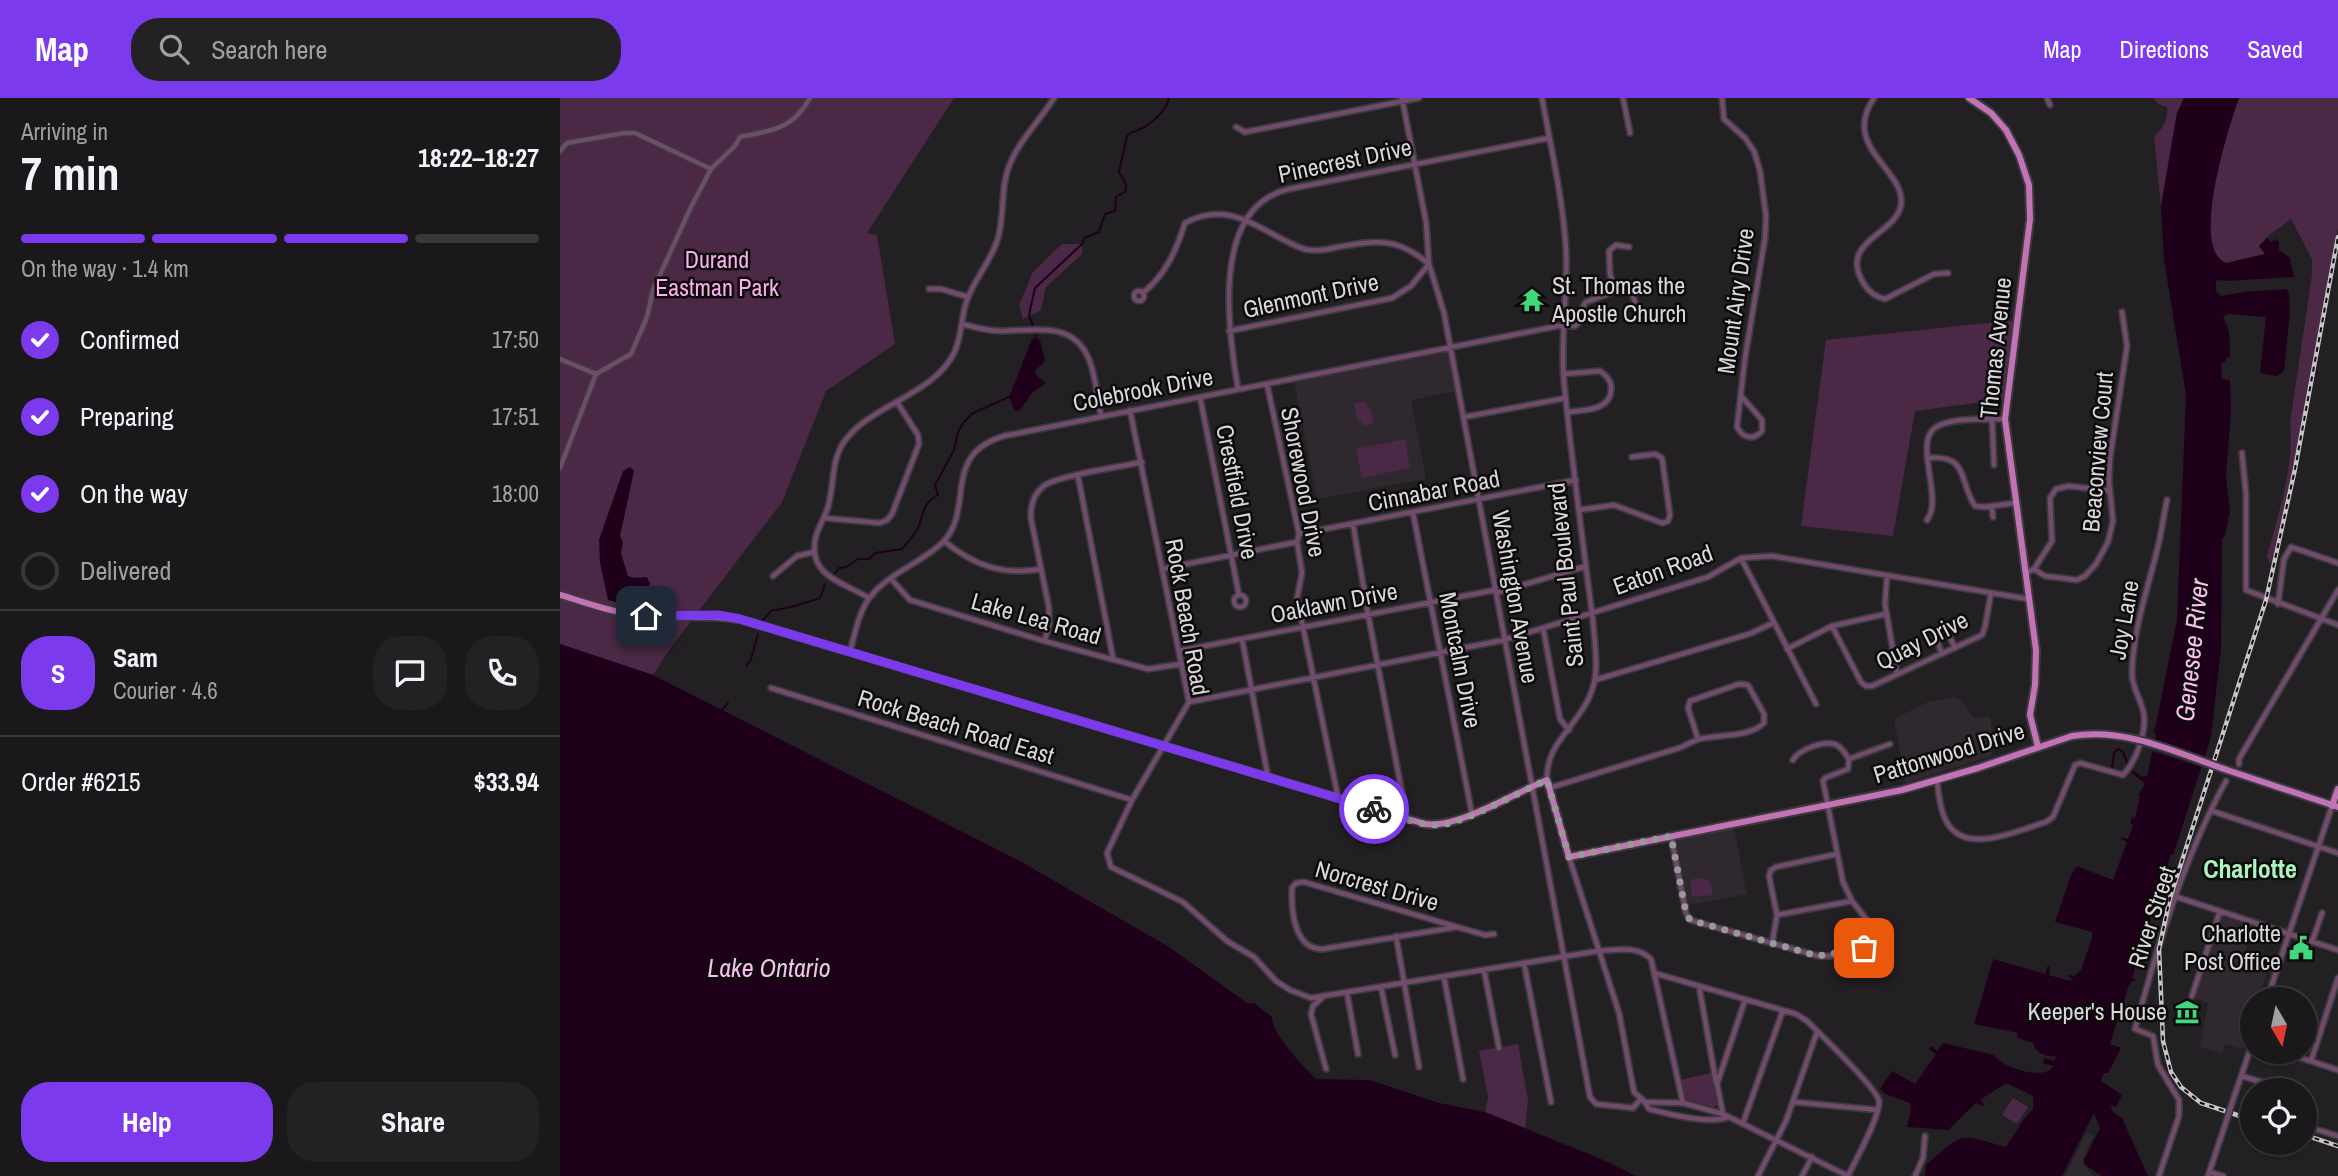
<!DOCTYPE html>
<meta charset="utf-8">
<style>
:root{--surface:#1a181a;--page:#232123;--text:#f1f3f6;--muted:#9fa0a2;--line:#383739;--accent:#7c3aed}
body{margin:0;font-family:"Archivo Narrow",sans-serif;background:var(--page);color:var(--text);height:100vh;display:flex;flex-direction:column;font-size:26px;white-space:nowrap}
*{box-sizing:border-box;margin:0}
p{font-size:23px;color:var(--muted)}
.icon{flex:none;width:38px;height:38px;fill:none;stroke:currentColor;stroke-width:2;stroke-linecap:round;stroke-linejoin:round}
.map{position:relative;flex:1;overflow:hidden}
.drawer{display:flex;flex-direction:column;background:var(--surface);width:560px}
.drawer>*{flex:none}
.needle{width:46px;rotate:171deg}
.tools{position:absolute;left:1680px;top:889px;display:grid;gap:14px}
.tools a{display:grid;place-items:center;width:77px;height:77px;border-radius:50%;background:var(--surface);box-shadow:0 2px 5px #0004,0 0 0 2px var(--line);font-size:35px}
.pin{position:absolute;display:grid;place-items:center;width:60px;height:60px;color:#fff;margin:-30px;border-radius:14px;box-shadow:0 4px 10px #0006}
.courier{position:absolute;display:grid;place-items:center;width:70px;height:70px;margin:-35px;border:5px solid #7c3aed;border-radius:50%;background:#fff;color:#222;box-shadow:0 2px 9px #0007}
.overview em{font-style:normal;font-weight:800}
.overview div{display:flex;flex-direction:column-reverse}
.overview{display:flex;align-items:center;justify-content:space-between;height:119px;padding:0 21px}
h1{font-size:46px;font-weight:800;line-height:52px}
.bar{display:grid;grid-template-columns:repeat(4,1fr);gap:10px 7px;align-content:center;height:84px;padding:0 21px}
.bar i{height:9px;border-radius:5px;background:var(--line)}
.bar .current{background:var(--accent)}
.bar p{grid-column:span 4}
.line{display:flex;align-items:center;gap:18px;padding:0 21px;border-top:2px solid var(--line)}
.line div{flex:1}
.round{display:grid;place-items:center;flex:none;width:74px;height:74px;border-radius:28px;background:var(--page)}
ol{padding:0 21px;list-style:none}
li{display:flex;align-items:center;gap:21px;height:77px}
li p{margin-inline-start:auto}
li .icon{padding:7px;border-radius:50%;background:var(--accent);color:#fff;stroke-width:4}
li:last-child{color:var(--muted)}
li i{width:38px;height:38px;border:4px solid var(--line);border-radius:50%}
.primary-button{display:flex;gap:14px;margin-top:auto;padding:14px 21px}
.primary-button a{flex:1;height:80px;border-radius:28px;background:var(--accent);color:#fff;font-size:28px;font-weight:800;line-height:80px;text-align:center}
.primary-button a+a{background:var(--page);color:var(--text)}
header{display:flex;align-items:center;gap:42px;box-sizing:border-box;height:98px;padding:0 35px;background:var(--accent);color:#fff}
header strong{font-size:33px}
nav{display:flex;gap:38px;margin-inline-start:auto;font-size:24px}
.search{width:490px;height:63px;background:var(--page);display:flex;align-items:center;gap:18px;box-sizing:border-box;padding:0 24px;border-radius:28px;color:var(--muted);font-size:26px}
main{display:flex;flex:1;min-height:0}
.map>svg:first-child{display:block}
.built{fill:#2f282e}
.green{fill:#4b2946}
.water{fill:#1e001b}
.pier{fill:#232023}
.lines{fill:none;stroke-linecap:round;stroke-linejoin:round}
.stream{stroke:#1e001b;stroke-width:2}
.minor-casing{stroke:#3d3a3d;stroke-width:8}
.major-casing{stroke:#3d3a3d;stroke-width:10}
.minor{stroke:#714b6b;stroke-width:4.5}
.major{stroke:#c173b6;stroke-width:6}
.rail-casing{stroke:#c7c5c7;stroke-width:4.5}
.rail{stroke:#0c0a0b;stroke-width:2;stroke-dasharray:5;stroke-linecap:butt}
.minor-bridge-casing{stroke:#3d3a3d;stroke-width:8;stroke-linecap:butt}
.major-bridge-casing{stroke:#3d3a3d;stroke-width:10;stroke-linecap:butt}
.minor-bridge{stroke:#714b6b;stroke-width:4.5}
.major-bridge{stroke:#c173b6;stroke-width:6}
.done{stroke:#9a989a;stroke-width:7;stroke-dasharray:0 12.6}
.route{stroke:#7c3aed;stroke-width:9}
.labels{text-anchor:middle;stroke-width:5;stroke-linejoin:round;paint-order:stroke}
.street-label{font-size:24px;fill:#dad8da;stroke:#0c0a0b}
.park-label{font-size:24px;fill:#fcaeef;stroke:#0c0a0b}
.poi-label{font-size:24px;fill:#dad8da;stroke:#0c0a0b;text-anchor:end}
.water-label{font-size:26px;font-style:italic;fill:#fcbdf1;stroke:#0c0a0b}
.neighbourhood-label{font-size:26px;font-weight:bold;fill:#adf3bf;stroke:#0c0a0b}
</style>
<header>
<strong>Map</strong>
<div class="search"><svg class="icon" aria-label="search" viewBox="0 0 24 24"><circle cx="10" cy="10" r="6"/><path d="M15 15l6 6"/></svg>Search here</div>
<nav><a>Map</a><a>Directions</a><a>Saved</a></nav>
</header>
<main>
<section class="drawer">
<div class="overview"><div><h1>7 min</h1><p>Arriving in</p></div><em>18:22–18:27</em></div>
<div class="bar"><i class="current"></i><i class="current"></i><i class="current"></i><i></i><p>On the way · 1.4 km</p></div>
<ol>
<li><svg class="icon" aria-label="check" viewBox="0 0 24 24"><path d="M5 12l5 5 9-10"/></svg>Confirmed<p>17:50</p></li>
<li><svg class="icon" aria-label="check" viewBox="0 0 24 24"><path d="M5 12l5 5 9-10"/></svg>Preparing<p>17:51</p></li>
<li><svg class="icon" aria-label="check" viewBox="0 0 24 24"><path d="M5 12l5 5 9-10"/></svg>On the way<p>18:00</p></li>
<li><i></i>Delivered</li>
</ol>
<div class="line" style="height:126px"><b class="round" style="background:var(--accent);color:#fff">S</b><div><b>Sam</b><p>Courier · 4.6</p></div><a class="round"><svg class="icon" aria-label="chat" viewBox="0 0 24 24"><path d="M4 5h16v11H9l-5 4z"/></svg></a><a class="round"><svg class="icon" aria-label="phone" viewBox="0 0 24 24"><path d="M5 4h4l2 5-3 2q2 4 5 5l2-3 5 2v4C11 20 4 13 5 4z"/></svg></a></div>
<div class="line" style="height:91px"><div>Order #6215</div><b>$33.94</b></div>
<div class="primary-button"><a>Help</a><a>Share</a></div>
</section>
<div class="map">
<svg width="1778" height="1078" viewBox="0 0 1778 1078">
<rect width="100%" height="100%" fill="#232023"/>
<path class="built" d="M886,253L890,257L897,293L851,302L866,381L757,401L734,283Z
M1394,599L1401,602L1414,620L1430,619L1433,640L1431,658L1346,685L1334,621L1370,603Z
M1174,730L1187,796L1129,807L1116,741Z
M1661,818L1694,828L1684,856L1710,865L1698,901H1692V919L1682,951L1665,946L1662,956L1640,949L1648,905L1634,900Z
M1526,1035L1534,1037L1523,1060V1066L1534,1078H1505Z"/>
<path class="green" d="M0,0H394L307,135L317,137L335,246L266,293L222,404L109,552L93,577L0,546Z
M1594,0H1624L1617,15L1601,108L1594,39C1602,31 1609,21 1607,9L1598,6Z
M1679,0H1778V131L1734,365L1711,467L1707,458C1718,417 1735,366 1730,325L1752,177V161L1731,121L1709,137L1699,148L1706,156L1666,165C1629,150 1669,28 1679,0Z
M502,146H522V156L486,189L481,212L463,221L459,207L473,174Z
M1456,222L1446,301L1355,313L1333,438L1241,428L1266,242Z
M804,303L811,312L814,326L803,328L802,323H798L794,306Z
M845,341L850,370L802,380L796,351Z
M1137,780L1146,781L1151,787L1153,797L1132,799L1130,782Z
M958,946L968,1002L965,1030L925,1014L928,999L919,953Z
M1151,975L1157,1007L1154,1009L1126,1002L1120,982Z
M1453,1000L1468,1009L1457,1026L1442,1017Z"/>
<path class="water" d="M1624,0H1679C1669,28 1629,151 1666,165L1705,156L1699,148L1707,140L1711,144L1716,141L1719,144V152L1730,160L1734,179L1668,183L1656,182V193L1661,198L1685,194L1726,191L1729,194L1730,214L1724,273L1717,278L1703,276L1700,274L1706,219L1668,216L1663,219L1669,233L1670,259L1666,260L1665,265H1661L1662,281L1670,282L1671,313L1666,379L1670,414L1665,438L1662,441L1661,551L1651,639L1574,880L1576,882L1572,883L1568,890L1550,946L1561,950L1550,972L1548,975H1544L1541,983L1562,997L1556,1009L1550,1007L1553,1014L1562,1020L1588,1078H1542L1525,1067L1524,1062L1540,1030L1534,1015L1502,1078H1365L1366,1067C1404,1034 1397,1035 1446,1049L1464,1021L1473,1011V998L1446,985L1420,1002L1424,1006L1423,1008L1416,1005L1388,1032L1347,1029L1351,1010L1350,1005L1325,996L1320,991L1332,973L1355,986L1376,956L1369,951L1371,948L1377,953L1383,945L1434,957C1443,970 1477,980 1490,972L1493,968L1483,965L1484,960L1494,963L1496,958C1488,960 1474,954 1473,945L1457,940L1458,935L1414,926L1433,861L1485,876L1488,867L1490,868L1489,877L1510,883L1512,881L1508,878L1510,876L1513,879L1521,872L1532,840V834L1495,824L1511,777L1517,768L1553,782L1567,744L1561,741L1562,739L1568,741L1573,727L1570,725L1572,719L1575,720L1580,699L1578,697L1585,686L1571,674L1573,672L1582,679L1587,678L1596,637L1593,632L1595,631L1617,522L1626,297L1604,162L1601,108L1617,15Z
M476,240L480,242L485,263L475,273L476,277L486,285L472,295L460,312L455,313L449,299L472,241Z
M70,369L74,373L60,438L63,444L61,455L68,478L74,480L87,479L90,486L75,506L67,507L48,502L40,465L39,442L63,373Z
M0,546L93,577L458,762L609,849L687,905H694L712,919C712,937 744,969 756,981L810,982L879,1005L925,1014L1041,1061L1076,1078H0Z"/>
<path class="pier" d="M1591,640L1648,660L1645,670L1589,652Z
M1611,756L1616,758L1574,881L1572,880Z"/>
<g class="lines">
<path class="stream" d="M473,228L469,217L475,190L522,146L524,140L539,134L545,116L555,113L556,99L566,93V86L559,74L567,38L570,35C585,31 605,17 609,0
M475,234L476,240
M273,478L279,470L286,469L298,461H309L315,455L342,451C347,445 353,439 357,432C365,417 360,407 378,397L375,387L394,352L398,334L403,325L413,315L449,299
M201,524L212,512C223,512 249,504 260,500L265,486
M186,568L191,561L198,536
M162,612L168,605
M1552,671L1554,655L1558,651L1563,654L1568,667"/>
<g class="minor-casing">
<path id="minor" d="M842,0L866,124L869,166L884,215L1030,999L1036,1006L1073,1010L1080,1002
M982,0C991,50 1003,101 1006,152C1008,196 1000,240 1004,284C1010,346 1018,407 1026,469C1030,502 1036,536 1036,569C1035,622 985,636 987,682
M1063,0L1070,35
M1162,0L1164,21L1185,40L1194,53L1200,73L1206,118L1205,140L1185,260L1177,329C1183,340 1193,343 1202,333V322L1182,299
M1314,0C1280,50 1346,71 1341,107C1336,137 1277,143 1304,186C1309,194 1316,199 1325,201L1374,176L1388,175
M1487,0L1490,7
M676,29L685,34L859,0
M0,53L7,45L64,35H75L151,71
M369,191H381L408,199
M574 198a5 5 0 1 1 10 0a5 5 0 1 1-10 0Z
M1055,194L1050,176L1049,153L1056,147L1069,149
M583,195C606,176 616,153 625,125C665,104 690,125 726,143C734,147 742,152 751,152C760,153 770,151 778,149C817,142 837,139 869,166L851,188L832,200L669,233
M402,226C414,229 427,233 440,233C472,233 511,222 528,259C536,277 537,299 541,318
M0,261L36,276
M1003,276L1040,273C1047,278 1052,283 1051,292C1050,313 1023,312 1008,314
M707,286L739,436L737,444L742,475L737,500L778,699
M678,291C668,232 650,109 729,91L989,40
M640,299L679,497
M570,312L629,604L572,702L547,755L551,769L623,804L667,843L694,859L716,883L730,892L751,900L1038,853C1056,852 1077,847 1091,861L1123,1005
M904,319L1006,300
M1432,321L1434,367
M1682,355L1686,396V492L1778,527
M1367,360C1410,356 1398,383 1415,408L1425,409L1455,405
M0,370L36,276L71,256L87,219L93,192L131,109L151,71L175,48L180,39C213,32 232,32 250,0
M518,378L553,560
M1432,409L1433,419
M1019,412L1054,407L1102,425L1108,423L1110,417L1102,360L1095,356L1072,359
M853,415L912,716
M264,420L320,425L327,422L332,416L359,346L358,337L337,304
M1367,422C1385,399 1349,339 1380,327C1396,320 1428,321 1445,321
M793,426L808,516L847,721
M739,436L1016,382
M384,443C413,467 443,478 481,471
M1181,460L1256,606
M602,471L737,444
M1474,471L1485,478L1517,482L1525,478L1536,466L1548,444L1553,423L1549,383L1550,360L1567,248L1562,214
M1465,475L1474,471L1492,443L1490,400L1496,391L1509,388L1550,393
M213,478L237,458L254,454
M1327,478L1325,506L1337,576
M331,481L350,502L484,543L588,571L622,566
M936,495L1026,468
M674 503a6 6 0 1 1 12 0a6 6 0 1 1-12 0Z
M309,500C283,484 246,478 256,438C259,428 265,419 268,409C274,389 271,366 282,347C306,307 375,298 395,253C402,237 401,218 407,202C415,180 432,162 438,140C445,116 440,89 450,66C459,43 480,22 494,0
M1718,506L1724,461L1731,449L1778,465
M1272,528L1301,584L1306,588H1312L1422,537L1425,529L1431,495
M983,530L1000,621L1009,632
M682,541L708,679
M485,542L489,526V510L471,421C470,407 474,395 485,387C501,377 560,369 582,364
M1227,551L1272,528L1326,516
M290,553C295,536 299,512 311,498C329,475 365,463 384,443C415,408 381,357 444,338L998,228H1015C1024,223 1019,211 1026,204L1059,192L1072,196L1077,209
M619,553L935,492
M1382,556L1375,537L1378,531H1386L1395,550
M1035,582L1189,536L1213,525
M211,590L572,702
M629,604L944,542L1148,479L1181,460L1212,458L1468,501
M1289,661L1330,646
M1679,666V661L1778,492
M1377,683C1379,697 1380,714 1388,726C1407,757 1459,732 1486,724L1493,719L1515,667L1520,665L1563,677C1576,664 1586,635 1584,617C1582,603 1572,590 1572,576C1573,529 1589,488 1599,444C1602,430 1604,416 1607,402
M989,690L1119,650C1126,647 1133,643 1140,641C1159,636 1189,640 1204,625V616L1188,587L1179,586L1130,603L1128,610L1138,641
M1652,713L1778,755
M1111,738L1126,815L1130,822L1258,858H1271L1308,849L1314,831L1292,803L1283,784L1263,683L1265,680L1288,671L1289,661C1286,657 1283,651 1278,648C1267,640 1238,652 1233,662
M1009,759L1059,915L1074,994L1085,1004L1123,1005L1163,1016L1288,1078
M1617,799L1778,852
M1217,817L1292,803
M897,829L744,784L736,785L732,790C731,812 734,852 763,851L897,829L925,837L934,836
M836,838L859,969
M1752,844L1762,815
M1212,846L1217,817L1209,778L1211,772L1216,769L1277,756
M964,865L991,1004
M924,872L939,950
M1094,875L1236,916L1247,923C1260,936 1317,990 1319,1003C1321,1017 1295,1063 1288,1078
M884,879L903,981
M1139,888L1156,984
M821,889L835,957
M787,895L798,956
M1632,898L1660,813
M763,899L753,908L751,916L766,971
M1707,901L1772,708
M1723,954L1778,972
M1751,963L1778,880
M1682,978L1717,989L1716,992
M1085,1004L1089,1011C1108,1016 1150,1027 1168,1019
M1234,1004L1318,1012
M1672,1005L1692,946
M1163,1016L1157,986L1185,902
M1183,1025L1223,912
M1745,1028L1778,1038
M1649,1074L1663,1078
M1198,1078L1226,1023L1257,934
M1242,1078L1252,1059
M1355,1078L1363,1060L1365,1038
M1599,1078L1619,1018V1002L1598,967L1593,938L1575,931C1598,847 1624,759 1666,683
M1648,1078L1665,1027"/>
</g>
<g class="major-casing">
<path id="major" d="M1409,0L1431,15L1446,32L1459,57L1469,87L1470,121L1445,321L1476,552L1475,587L1470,617L1478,649
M0,497C28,505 56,516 86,518C117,520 148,516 179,521L865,726C898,731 954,695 987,682L1009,759L1342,692L1418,670L1512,638
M1667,672L1778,709
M1772,708L1778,691"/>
</g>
<use href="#minor" class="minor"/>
<use href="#major" class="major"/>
<g class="rail-casing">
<path id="rail" d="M1692,1022L1641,1005L1621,989L1611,974L1603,943L1599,851L1610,800L1706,502L1735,371L1778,139
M1745,1037L1778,1048"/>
</g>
<use href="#rail" class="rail"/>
<g class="minor-bridge-casing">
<path id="minor-bridge" d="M1665,1027L1672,1005"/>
</g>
<g class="major-bridge-casing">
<path id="major-bridge" d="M1512,638C1566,629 1617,655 1667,672"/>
</g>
<use href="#minor-bridge" class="minor-bridge"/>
<use href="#major-bridge" class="major-bridge"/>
</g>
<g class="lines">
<path class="done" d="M814,711C833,716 856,727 877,727C902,727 960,693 987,682L1009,759L1111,738L1126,815L1130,822L1258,858L1304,850"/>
<path class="route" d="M86,518L158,517L180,521L814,711"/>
</g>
<defs>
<g id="temple-bare" transform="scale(1.89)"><path d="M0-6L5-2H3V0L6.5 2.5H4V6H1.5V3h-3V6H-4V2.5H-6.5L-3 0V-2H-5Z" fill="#41d77c" stroke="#0c0a0b" stroke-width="2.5" paint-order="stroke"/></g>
<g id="civic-bare" transform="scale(1.89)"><path d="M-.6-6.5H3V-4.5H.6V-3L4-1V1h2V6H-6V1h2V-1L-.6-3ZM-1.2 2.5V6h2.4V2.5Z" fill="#41d77c" stroke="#0c0a0b" stroke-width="2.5" paint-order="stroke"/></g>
<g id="museum-bare" transform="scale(1.89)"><path d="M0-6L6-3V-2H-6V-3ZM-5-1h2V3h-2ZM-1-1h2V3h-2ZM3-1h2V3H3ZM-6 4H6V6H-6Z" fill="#41d77c" stroke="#0c0a0b" stroke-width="2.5" paint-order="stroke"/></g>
</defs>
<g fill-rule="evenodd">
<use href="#temple-bare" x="972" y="202"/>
<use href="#civic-bare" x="1741" y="850"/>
<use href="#museum-bare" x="1627" y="914"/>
</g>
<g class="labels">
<g class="street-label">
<text transform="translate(785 63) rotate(-12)" y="8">Pinecrest Drive</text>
<text transform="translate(751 198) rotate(-12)" y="8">Glenmont Drive</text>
<text transform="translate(1176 203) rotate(-82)" y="8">Mount Airy Drive</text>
<text transform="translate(1436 250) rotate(-84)" y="8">Thomas Avenue</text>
<text transform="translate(583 292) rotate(-11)" y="8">Colebrook Drive</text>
<text transform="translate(1538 354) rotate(-85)" y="8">Beaconview Court</text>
<text transform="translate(743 384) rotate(79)" y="8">Shorewood Drive</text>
<text transform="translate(874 393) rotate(-11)" y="8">Cinnabar Road</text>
<text transform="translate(677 394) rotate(79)" y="8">Crestfield Drive</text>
<text transform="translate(1103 472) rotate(-20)" y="8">Eaton Road</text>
<text transform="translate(1006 477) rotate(-96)" y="8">Saint Paul Boulevard</text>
<text transform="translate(955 499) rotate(80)" y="8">Washington Avenue</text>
<text transform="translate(774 505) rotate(-11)" y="8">Oaklawn Drive</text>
<text transform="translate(627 519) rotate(80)" y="8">Rock Beach Road</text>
<text transform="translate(476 521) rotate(16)" y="8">Lake Lea Road</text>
<text transform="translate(1564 522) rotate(-80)" y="8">Joy Lane</text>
<text transform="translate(1362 543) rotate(-27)" y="8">Quay Drive</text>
<text transform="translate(900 562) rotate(79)" y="8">Montcalm Drive</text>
<text transform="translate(396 629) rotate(17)" y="8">Rock Beach Road East</text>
<text transform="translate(1389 655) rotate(-17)" y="8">Pattonwood Drive</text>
<text transform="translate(817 788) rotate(16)" y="8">Norcrest Drive</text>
<text transform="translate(1592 819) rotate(-72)" y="8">River Street</text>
</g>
<g class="park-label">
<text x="157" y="170">Durand<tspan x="157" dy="28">Eastman Park</tspan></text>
</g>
<g class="poi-label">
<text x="992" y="196" text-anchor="start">St. Thomas the<tspan x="992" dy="28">Apostle Church</tspan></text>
<text x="1721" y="844">Charlotte<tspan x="1721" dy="28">Post Office</tspan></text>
<text x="1607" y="922">Keeper's House</text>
</g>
<g class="water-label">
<text transform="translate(1632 552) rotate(-84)" y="9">Genesee River</text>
<text x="209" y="879">Lake Ontario</text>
</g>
<g class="neighbourhood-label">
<text x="1690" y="780">Charlotte</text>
</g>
</g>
</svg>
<div class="tools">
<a><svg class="needle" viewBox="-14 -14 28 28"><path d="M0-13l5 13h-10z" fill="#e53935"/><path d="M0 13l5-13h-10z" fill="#9fa0a2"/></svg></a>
<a><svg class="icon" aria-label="locate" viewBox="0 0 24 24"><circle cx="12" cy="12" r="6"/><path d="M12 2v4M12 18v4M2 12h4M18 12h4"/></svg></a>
</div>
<div class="pin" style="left:1304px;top:850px;background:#ea580c"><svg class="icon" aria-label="bag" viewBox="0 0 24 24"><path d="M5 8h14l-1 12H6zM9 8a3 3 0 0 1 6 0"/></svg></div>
<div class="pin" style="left:86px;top:518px;background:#1f2937"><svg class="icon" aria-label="home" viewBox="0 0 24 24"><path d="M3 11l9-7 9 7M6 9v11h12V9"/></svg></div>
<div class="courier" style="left:814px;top:711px"><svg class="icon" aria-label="bike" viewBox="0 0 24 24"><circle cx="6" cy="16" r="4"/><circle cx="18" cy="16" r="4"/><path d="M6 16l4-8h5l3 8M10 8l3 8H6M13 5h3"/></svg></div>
</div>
</main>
